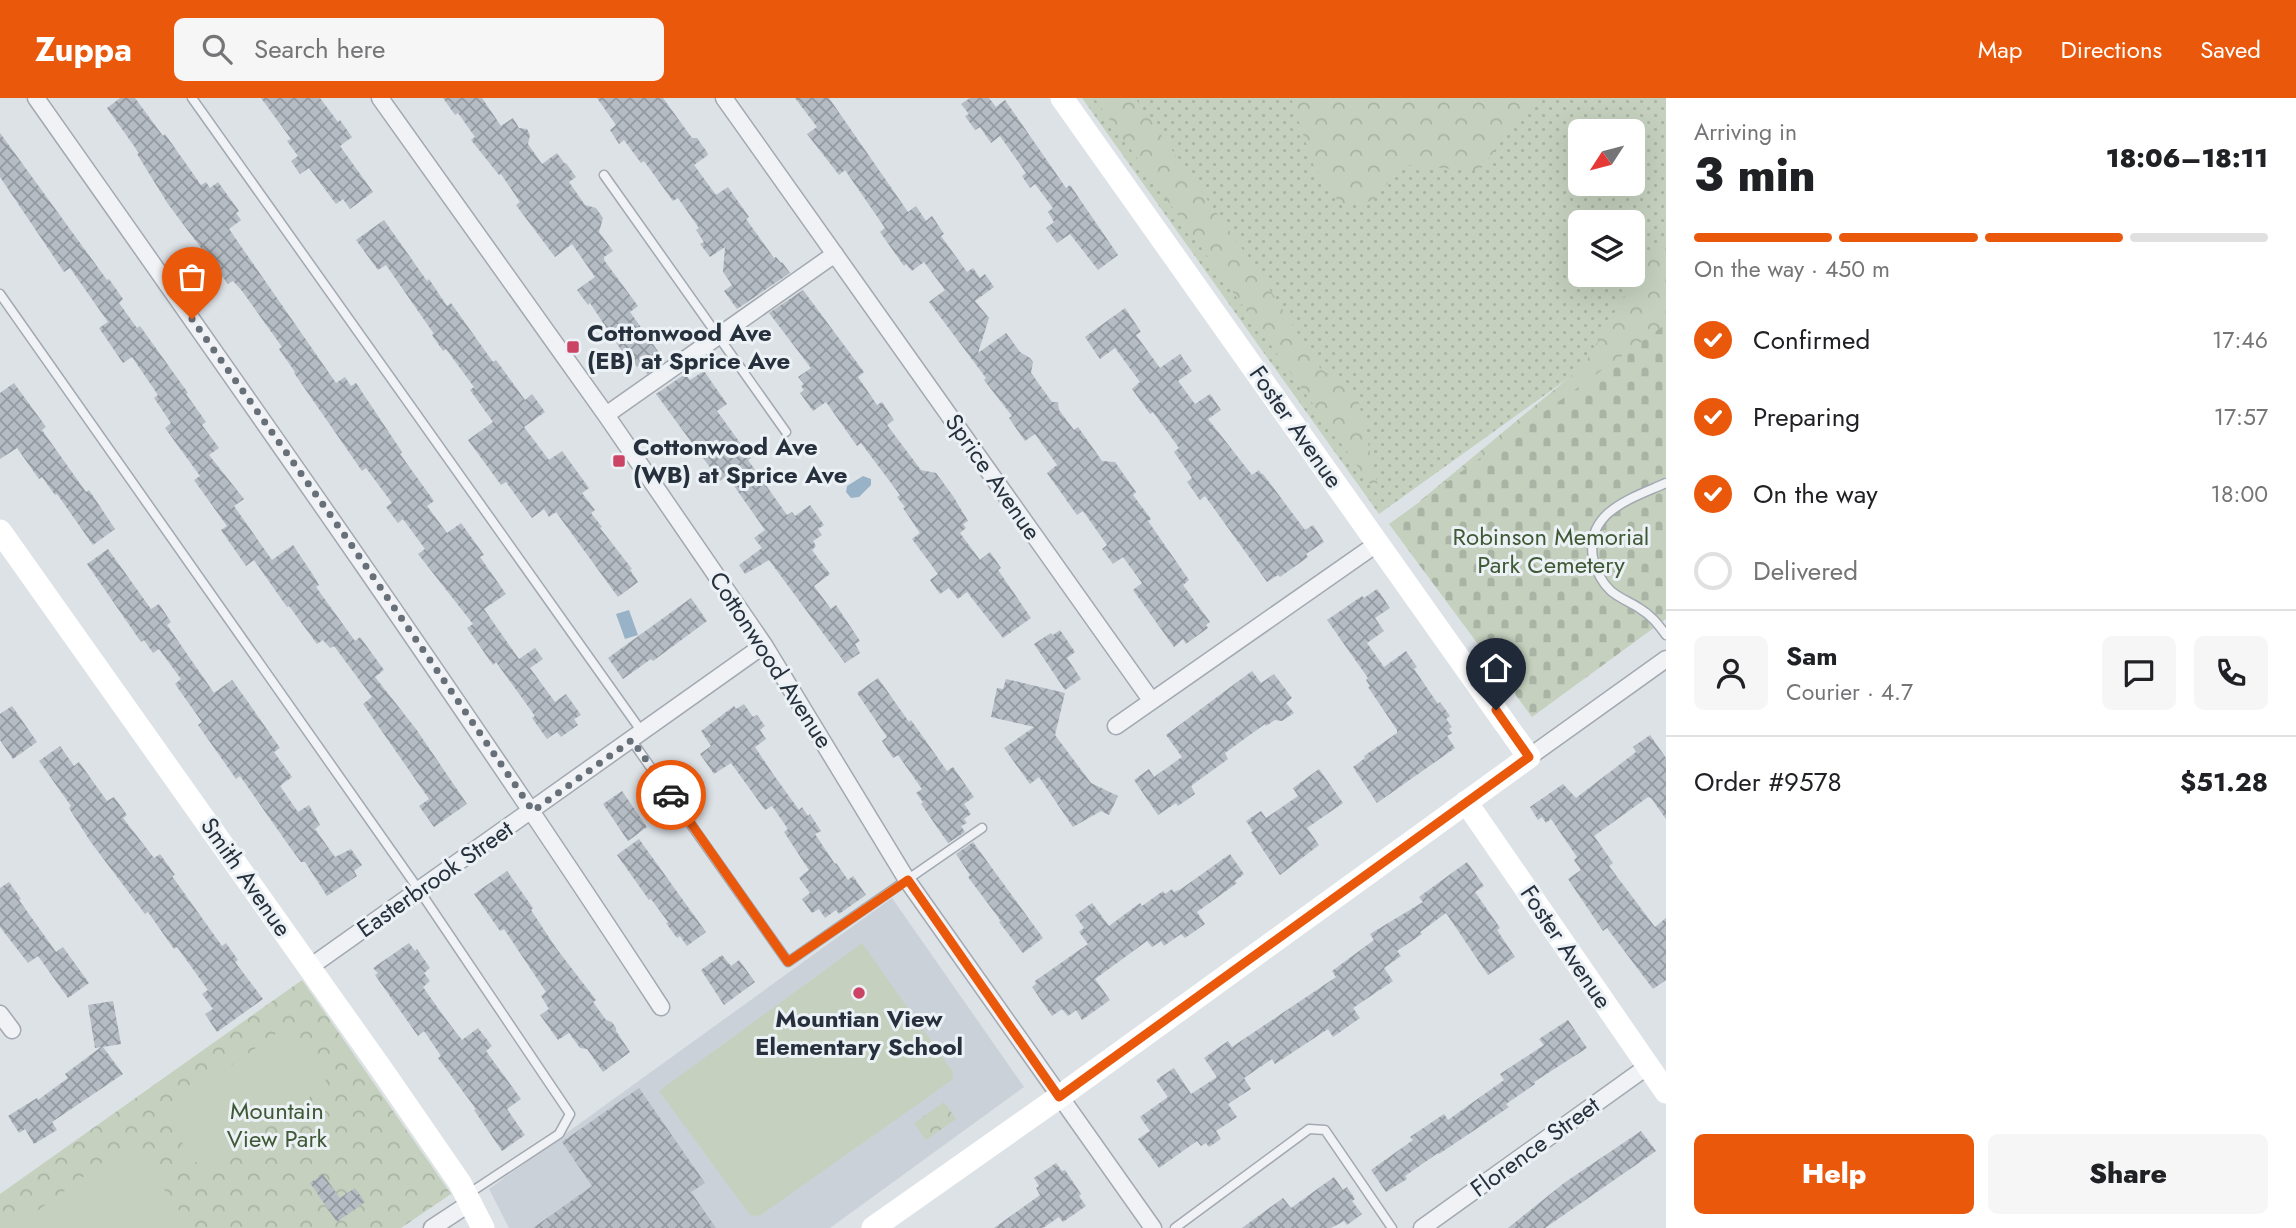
<!DOCTYPE html>
<meta charset="utf-8">
<style>
:root{--surface:#fff;--page:#f6f6f6;--text:#202124;--muted:#757577;--line:#e0e0e0;--accent:#ea580c}
body{margin:0;font-family:Jost,sans-serif;background:var(--page);color:var(--text);height:100vh;display:flex;flex-direction:column;font-size:26px;white-space:nowrap}
*{box-sizing:border-box;margin:0}
p{font-size:23px;color:var(--muted)}
.icon{flex:none;width:38px;height:38px;fill:none;stroke:currentColor;stroke-width:2;stroke-linecap:round;stroke-linejoin:round}
.map{position:relative;flex:1;overflow:hidden}
.details{display:flex;flex-direction:column;background:var(--surface);width:630px}
.details>*{flex:none}
.needle{width:46px;rotate:234deg}
.tools{position:absolute;left:1568px;top:21px;display:grid;gap:14px}
.tools a{display:grid;place-items:center;width:77px;height:77px;border-radius:10px;background:var(--surface);box-shadow:0 7px 28px #0002;font-size:35px}
.pin{position:absolute;display:grid;place-items:center;width:60px;height:60px;color:#fff;margin:-72px -30px;border-radius:50% 50% 50% 0;rotate:-45deg;box-shadow:0 0 7px #0007}
.pin .icon{rotate:45deg}
.courier{position:absolute;display:grid;place-items:center;width:70px;height:70px;margin:-35px;border:5px solid #ea580c;border-radius:50%;background:#fff;color:#222;box-shadow:0 2px 9px #0007}
.headline em{font-style:normal;font-weight:800}
.headline div{display:flex;flex-direction:column-reverse}
.headline{display:flex;align-items:center;justify-content:space-between;height:119px;padding:0 28px}
h1{font-size:46px;font-weight:800;line-height:52px}
.bar{display:grid;grid-template-columns:repeat(4,1fr);gap:10px 7px;align-content:center;height:84px;padding:0 28px}
.bar i{height:9px;border-radius:5px;background:var(--line)}
.bar .selected{background:var(--accent)}
.bar p{grid-column:span 4}
.line{display:flex;align-items:center;gap:18px;padding:0 28px;border-top:2px solid var(--line)}
.line div{flex:1}
.round{display:grid;place-items:center;flex:none;width:74px;height:74px;border-radius:10px;background:var(--page)}
ol{padding:0 28px;list-style:none}
li{display:flex;align-items:center;gap:21px;height:77px}
li p{margin-inline-start:auto}
li .icon{padding:7px;border-radius:50%;background:var(--accent);color:#fff;stroke-width:4}
li:last-child{color:var(--muted)}
li i{width:38px;height:38px;border:4px solid var(--line);border-radius:50%}
.button{display:flex;gap:14px;margin-top:auto;padding:14px 28px}
.button a{flex:1;height:80px;border-radius:10px;background:var(--accent);color:#fff;font-size:28px;font-weight:800;line-height:80px;text-align:center}
.button a+a{background:var(--page);color:var(--text)}
header{display:flex;align-items:center;gap:42px;box-sizing:border-box;height:98px;padding:0 35px;background:var(--accent);color:#fff}
header strong{font-size:33px}
nav{display:flex;gap:38px;margin-inline-start:auto;font-size:24px}
.search{width:490px;height:63px;background:var(--page);display:flex;align-items:center;gap:18px;box-sizing:border-box;padding:0 24px;border-radius:10px;color:var(--muted);font-size:26px}
main{display:flex;flex:1;min-height:0}
.map>svg:first-child{display:block}
.built{fill:#cbd1d9}
.grass{fill:url(#grass-dots);fill-rule:evenodd}
.forest{fill:url(#forest-crowns)}
.cemetery{fill:url(#cemetery-stones)}
.garden{fill:#c5d1be}
.water{fill:#98b3c7}
.building{fill:url(#building-cross-hatch)}
.lines{fill:none;stroke-linecap:round;stroke-linejoin:round}
.lane-casing{stroke:#a3a9b1;stroke-width:11}
.street-casing{stroke:#a3a9b1;stroke-width:19}
.lane{stroke:#f0f2f5;stroke-width:8}
.street{stroke:#f0f2f5;stroke-width:16}
.secondary{stroke:#fff;stroke-width:23}
.done{stroke:#676f78;stroke-width:7;stroke-dasharray:0 12.6}
.route{stroke:#ea580c;stroke-width:9}
.poi-dot{fill:#cb4365;stroke:#ecf1f5;stroke-width:2.5}
.labels{text-anchor:middle;stroke-width:6;stroke-linejoin:round;paint-order:stroke}
.poi-label{font-size:24px;font-weight:bold;fill:#27313d;stroke:#ecf1f5;text-anchor:start}
.street-label{font-size:24px;fill:#27313d;stroke:#ecf1f5}
.park-label{font-size:24px;fill:#3f5935;stroke:#ecf1f5}
</style>
<header>
<strong>Zuppa</strong>
<div class="search"><svg class="icon" aria-label="search" viewBox="0 0 24 24"><circle cx="10" cy="10" r="6"/><path d="M15 15l6 6"/></svg>Search here</div>
<nav><a>Map</a><a>Directions</a><a>Saved</a></nav>
</header>
<main>
<div class="map">
<svg width="1666" height="1130" viewBox="0 0 1666 1130">
<defs>
<pattern id="grass-dots" width="8" height="8" patternUnits="userSpaceOnUse" patternTransform="scale(1.75)"><rect width="8" height="8" fill="#c5d1be"/><path d="M2 2h.1M6 6h.1" fill="none" stroke="#a9b4a4" stroke-width="1.8" stroke-linecap="round"/></pattern>
<pattern id="forest-crowns" width="20" height="18" patternUnits="userSpaceOnUse" patternTransform="scale(1.75)"><rect width="20" height="18" fill="#c5d1be"/><path d="M2 6a3 3 0 1 1 6 0M12 15a3 3 0 1 1 6 0" fill="none" stroke="#a9b4a4"/></pattern>
<pattern id="cemetery-stones" width="16" height="16" patternUnits="userSpaceOnUse" patternTransform="scale(1.75)"><rect width="16" height="16" fill="#c5d1be"/><path d="M2 7V4a2 2 0 0 1 4 0v3zM10 15v-3a2 2 0 0 1 4 0v3z" fill="#a9b4a4"/></pattern>
<pattern id="building-cross-hatch" width="8" height="8" patternUnits="userSpaceOnUse" patternTransform="scale(1.75)"><rect width="8" height="8" fill="#b5bcc3"/><path d="M0 0l8 8M0 8l8-8" fill="none" stroke="#9399a0"/></pattern>
</defs>
<rect width="100%" height="100%" fill="#dde2e7"/>
<path class="built" d="M892,800L1024,989L830,1130H509L489,1091Z"/>
<path class="grass" d="M1082,0H1666V210L1379,416ZM1580,33H1633V86H1580ZM1580,124H1633V177H1580Z"/>
<path class="forest" d="M1094,0H1135L1256,170L1320,270L1358,302L1381,401Z
M1291,0H1534L1479,73L1403,67L1372,103L1340,106L1313,66Z
M1666,146V230L1446,412L1420,403L1584,267L1646,160Z
M302,882L451,1096L401,1130H0V1096Z
M944,1004L956,1021L926,1042L914,1025Z"/>
<path class="cemetery" d="M1666,226V521L1532,619L1389,426Z"/>
<path class="garden" d="M862,845L953,974L952,982L759,1118L750,1117L659,993Z
M282,931H290L294,934L326,979L325,988L211,1070L199,1068L168,1025L167,1021L169,1013Z
M121,1051L137,1054L192,1130H14Z"/>
<path class="water" d="M863,378L871,381V387L859,399L851,400L846,394L847,388Z
M629,512L638,537L625,541L616,516Z"/>
<path class="building" d="M120,0H135L163,38L165,36L201,87L206,84L210,90L218,84L239,113L236,115L241,122L229,131L336,285L345,279L351,288L356,285L402,354L400,356L434,403L427,408L447,435L461,425L484,457L480,459L506,496L484,511L519,561L535,550L543,561L530,570L555,604L566,596L581,617L574,621L578,627L561,639L557,634L547,641L532,620L535,618L496,564L493,567L467,530L473,526L418,456L425,451L403,421L398,425L386,409L392,405L366,370L362,373L294,275L295,274L279,251L282,249L242,193L233,183L228,186L168,106L137,56L139,55L107,10Z
M261,0H320L338,24L340,22L352,39L340,48L373,94L350,111L343,101L336,106L309,70L300,76L291,63L298,58L287,43L291,41Z
M443,0H482L501,28L513,20L519,30L527,31L530,37L528,46L542,66L557,55L565,66L566,65L576,79L569,84L585,107L596,110L603,120L599,134L613,153L604,159V162L638,208L630,214L665,263L647,276L641,266L637,269L626,253L623,255L590,205L588,207L577,192L595,179L572,146L555,159L516,107L520,104L501,76L499,77L471,42L475,39L458,15L455,17Z
M597,0H663L692,40H697L707,54L708,57L694,67L716,97L728,89L749,119L746,121L774,160L776,159L781,165L782,164L790,175L737,211L724,193L732,187L723,174L725,149L710,159L700,146L704,144L696,132L699,130L678,100L673,103L644,63L641,65L624,42L619,46L610,32L616,27Z
M795,0H829L908,114L916,108L926,123L932,118L944,136L941,138L967,174L973,170L980,180L985,176L994,189L975,203L989,220L978,255L1006,235L1020,254L1030,260L1033,264L1031,275L1052,304H1058L1059,312L1074,332L1078,329L1102,363L1115,364L1136,394L1133,397L1151,421L1148,423L1189,482L1183,487L1210,524L1206,527L1208,530L1186,546L1183,541L1174,549L1133,492L1142,485L1123,459L1113,466L1102,451L1107,447L1083,413L1077,417L1047,375L1057,367L1035,336L1025,343L1009,320L1012,318L984,282L986,280L929,204L945,192L924,164L912,173L906,166L904,168L880,134L885,130L845,72L839,77L807,36L817,29Z
M970,0H989L996,9L1005,2L1066,90L1070,87L1118,157L1098,172L1070,136L1057,145L1046,130L1054,124L1048,114L1053,110L1035,86L1030,90L1022,78L1026,75L1000,38L991,45L980,29L975,32L965,18L969,16L961,6Z
M0,35L107,182L109,181L123,201L119,205L137,230L140,228L188,295L186,296L206,324L202,327L219,350L209,357L244,401L234,408L272,462L293,447L313,477L319,487L316,489L355,543L360,539L384,572L375,579L416,631L467,706L434,729L419,708L429,701L363,606L372,599L334,548L330,550L323,542L317,546L289,508L287,509L254,462L246,468L221,432L227,428L194,382L200,378L165,330L171,325L154,300L158,297L132,259L123,265L99,230L108,224L70,170L64,174L0,79Z
M384,122L427,183L429,181L447,208L451,205L493,264L496,262L525,302L532,296L545,314L524,329L549,362L562,353L589,390L582,395L595,412L591,415L602,429L600,430L632,471L630,472L638,484L618,499L556,414L549,419L544,411L532,420L506,384L501,387L468,342L493,324L470,292L474,289L446,251L443,253L432,237L434,236L386,167L378,172L356,142Z
M803,192L864,274L858,279L877,307L882,304L894,322L887,327L921,372L936,375L953,398L968,423L963,426L966,430L960,435L980,462L990,454L1001,470L998,472L1031,520L1003,540L967,494L958,501L949,490L940,496L930,482L938,476L912,441L920,435L903,410L905,409L897,399L900,397L861,345L857,348L826,304L813,313L800,295L804,292L801,288L804,286L798,279L811,270L769,215Z
M1125,210L1141,234L1136,237L1160,270L1180,256L1192,273L1178,283L1195,306L1210,296L1221,312L1208,321L1252,377L1259,372L1262,377L1263,376L1305,432L1313,427L1324,444L1306,456L1308,459L1280,479L1278,477L1267,484L1205,398L1200,402L1187,384L1192,380L1174,354L1179,350L1153,314L1150,316L1132,291L1140,284L1115,250L1100,261L1085,239Z
M704,273L727,306L717,313L751,360L748,362L787,417L792,414L795,418L810,407L824,427L818,431L822,437L813,443L816,448L812,452L830,476L814,488L831,511L836,507L860,543L855,546L860,555L845,565L769,462L745,476L739,467L762,450L754,440L765,432L727,378L720,383L656,296L685,276L690,282Z
M14,285L46,329L42,332L86,394L89,392L115,431L93,447L57,396L55,397L42,379L39,381L17,350L0,361V295Z
M108,451L151,511L159,506L171,524L167,527L214,595L232,582L248,604L280,650L274,654L292,679L280,688L298,714L309,707L320,727L315,731L335,759L351,751L362,767L354,773L357,778L327,798L305,764H301L292,752L240,678L236,681L198,627L202,624L175,586L181,581L159,551L153,555L144,542L141,544L87,466Z
M1377,491L1390,510L1375,520L1384,533L1367,545L1384,569L1406,553L1417,569L1414,571L1438,606L1440,604L1450,618L1446,621L1452,629L1449,631L1452,635L1447,638L1455,650L1377,705L1353,669L1365,660L1364,658L1397,635V632L1368,589L1370,588L1366,582L1368,580L1327,522L1362,498L1364,500Z
M691,500L707,523L653,563L651,561L623,581L608,560Z
M1060,532L1075,554L1067,560L1081,581L1065,592L1034,546L1051,535L1053,537Z
M1252,573L1261,585L1274,576L1292,600L1286,605L1294,615L1282,623L1275,622L1266,628L1265,626L1225,655L1228,661L1191,688L1195,696L1178,708L1176,705L1158,717L1134,682L1149,671L1154,679L1182,659L1166,637Z
M878,580L909,624L911,622L947,673L953,669L974,699L964,706L971,716L964,721L967,725L961,728L965,734L948,745L921,706L923,704L916,695L922,691L898,657L893,660L882,643L887,639L857,595Z
M1006,581L1065,595L1055,637L1091,685L1118,698L1109,717L1101,713L1073,729L1039,679L1030,686L1004,650L1034,629L991,619L997,590L1003,591Z
M744,606L753,619L757,617L765,628L760,632L766,641L755,649L773,676L799,712L802,709L808,718L810,716L821,733L815,736L835,766L836,765L848,782L853,778L866,797L839,816L836,812L825,820L819,811L812,815L802,801L810,795L799,780L809,772L784,734L788,731L772,708L765,712L731,665L714,676L700,656L711,648L701,633L734,608L736,611Z
M12,608L37,644L13,661L0,642V616Z
M1650,637L1666,660V721L1651,700L1648,699L1594,738L1613,765L1609,768L1655,829L1666,820V882L1653,891L1607,830L1603,833L1568,781L1581,772L1574,762L1577,759L1551,721L1546,725L1542,719L1538,722L1530,709L1563,686L1576,700L1636,654L1633,649Z
M60,648L74,668L79,664L107,703L114,699L127,717L123,720L154,760L160,756L175,777L172,778L222,848L226,845L238,862L235,864L263,901L217,934L205,916L213,911L202,896L208,892L177,849L174,851L148,814L145,816L90,743L69,710L71,708L39,663Z
M1319,671L1343,705L1307,730L1319,747L1280,777L1251,734L1253,733L1246,723L1261,713L1266,720L1298,698L1293,690Z
M622,693L647,729L628,743L603,706Z
M639,741L706,834L687,848L680,838L677,840L666,825L668,824L651,801L649,802L617,757Z
M973,744L1043,840L1023,855L999,824L1001,823L968,779L970,777L956,756Z
M1230,756L1244,776L1235,783L1237,785L1197,814L1205,826L1185,840L1181,836L1164,848L1161,843L1152,849L1147,843L1095,881L1110,902L1082,922L1076,912L1068,918L1062,911L1052,918L1032,889L1036,886L1035,883L1088,846L1079,834L1084,830L1075,817L1092,805L1109,828L1140,805L1142,808L1163,793L1165,796L1172,791L1174,794L1181,791Z
M1467,764L1484,788L1475,794L1500,830L1497,832L1515,859L1488,877L1446,815L1420,834L1422,836L1397,853L1401,858L1384,870L1393,883L1353,910L1360,920L1333,939L1328,931L1275,966L1272,961L1244,980L1251,991L1228,1006L1237,1019L1216,1033L1221,1041L1209,1049L1206,1045L1201,1048L1197,1043L1159,1070L1138,1041L1150,1033L1140,1019L1168,999L1156,982L1174,970L1191,996L1217,979L1204,960L1228,943L1232,949L1336,879L1332,873L1374,842L1370,836L1423,804L1419,799Z
M507,773L533,810L531,812L556,850L596,902L593,904L606,922L612,924L616,930V933L630,954L603,974L587,951L580,950L569,935L558,942L540,917L549,911L541,898L546,894L504,831L500,833L474,796Z
M9,784L21,801L19,802L56,854L63,849L89,885L68,900L38,858L28,865L0,829V790Z
M409,845L415,853L417,851L430,870L424,875L430,883L423,889L445,920L462,942L478,930L492,948L486,953L521,1001L507,1011L525,1037L502,1053L474,1012L476,1011L438,960L441,958L424,933L418,938L375,877L378,875L373,870Z
M722,857L731,868L739,862L755,884L724,907L701,872Z
M113,903L121,946L103,949L123,976L52,1024L57,1032L34,1046L25,1031L19,1035L8,1018L37,1000L38,1002L68,980L65,976L101,949L95,950L88,907Z
M1568,922L1587,950L1534,984L1535,986L1506,1006L1509,1009L1439,1056L1438,1055L1405,1078L1407,1081L1386,1094L1371,1072L1413,1042L1410,1039L1444,1016L1448,1022L1504,982L1500,976L1544,947L1539,941Z
M639,990L705,1085L691,1094L716,1130H533L592,1088L562,1044Z
M1641,1033L1656,1053L1545,1130H1508L1564,1085Z
M1056,1065L1062,1073L1065,1072L1081,1096L1079,1098L1086,1108L1063,1124L1059,1119L1043,1130H994L1040,1097L1036,1090L1039,1088L1034,1080Z
M323,1076L340,1100L355,1090L365,1104L337,1124L310,1085Z
M1334,1079L1343,1092L1347,1089L1355,1101L1352,1103L1362,1116L1347,1127L1344,1123L1331,1130H1242L1283,1100L1291,1110Z"/>
<g class="lines">
<g class="lane-casing">
<path id="lane" d="M192,0L642,634
M604,77L786,334
M0,196L419,792L570,1016L559,1036L468,1096
M1666,385C1633,400 1585,413 1593,460C1596,472 1602,485 1611,493C1619,500 1630,504 1639,510C1651,517 1658,526 1666,537
M632,643L788,864L982,730
M1175,1130L1309,1031L1325,1032L1392,1130"/>
</g>
<g class="street-casing">
<path id="street" d="M36,0C248,301 460,601 661,909
M380,0L606,317L764,547L907,782L1153,1130
M724,0L1151,602
M606,317L835,156
M1116,628L1378,445
M1529,659L1666,561
M310,869L764,547
M0,916L12,932
M432,1130L470,1105
M1422,1130L1648,968"/>
</g>
<use href="#lane" class="lane"/>
<use href="#street" class="street"/>
<path class="secondary" d="M0,433L382,972L460,1085L483,1130
M1466,704L1666,994
M873,1130L1059,999L1529,659L1062,0"/>
</g>
<g class="lines">
<path class="done" d="M192,221L348,442L533,713L632,642L671,697"/>
<path class="route" d="M671,697L788,864L908,782L1059,999L1529,659L1496,612"/>
</g>
<g class="poi-dot">
<rect x="566" y="242" width="14" height="14" rx="3.5"/>
<rect x="612" y="356" width="14" height="14" rx="3.5"/>
<circle cx="859" cy="895" r="7"/>
</g>
<g class="labels">
<g class="poi-label">
<text x="587" y="243">Cottonwood Ave<tspan x="587" dy="28">(EB) at Sprice Ave</tspan></text>
<text x="633" y="357">Cottonwood Ave<tspan x="633" dy="28">(WB) at Sprice Ave</tspan></text>
<text x="859" y="929" text-anchor="middle">Mountian View<tspan x="859" dy="28">Elementary School</tspan></text>
</g>
<g class="street-label">
<text transform="translate(1296 329) rotate(55)" y="8">Foster Avenue</text>
<text transform="translate(993 379) rotate(55)" y="8">Sprice Avenue</text>
<text transform="translate(771 562) rotate(57)" y="8">Cottonwood Avenue</text>
<text transform="translate(246 779) rotate(55)" y="8">Smith Avenue</text>
<text transform="translate(435 781) rotate(-35)" y="8">Easterbrook Street</text>
<text transform="translate(1566 849) rotate(56)" y="8">Foster Avenue</text>
<text transform="translate(1535 1049) rotate(-36)" y="8">Florence Street</text>
</g>
<g class="park-label">
<text x="1551" y="447">Robinson Memorial<tspan x="1551" dy="28">Park Cemetery</tspan></text>
<text x="277" y="1021">Mountain<tspan x="277" dy="28">View Park</tspan></text>
</g>
</g>
</svg>
<div class="tools">
<a><svg class="needle" viewBox="-14 -14 28 28"><path d="M0-13l5 13h-10z" fill="#e53935"/><path d="M0 13l5-13h-10z" fill="#757577"/></svg></a>
<a><svg class="icon" aria-label="layers" viewBox="0 0 24 24"><path d="M12 4l9 5-9 5-9-5zM3 14l9 5 9-5"/></svg></a>
</div>
<div class="pin" style="left:192px;top:221px;background:#ea580c"><svg class="icon" aria-label="bag" viewBox="0 0 24 24"><path d="M5 8h14l-1 12H6zM9 8a3 3 0 0 1 6 0"/></svg></div>
<div class="pin" style="left:1496px;top:612px;background:#1f2937"><svg class="icon" aria-label="home" viewBox="0 0 24 24"><path d="M3 11l9-7 9 7M6 9v11h12V9"/></svg></div>
<div class="courier" style="left:671px;top:697px"><svg class="icon" aria-label="car" viewBox="0 0 24 24"><path d="M5 17H2v-5l4-1 3-4h7l3 4 3 1v5h-3M9 17h6M6 11h13"/><circle cx="7" cy="17" r="2"/><circle cx="17" cy="17" r="2"/></svg></div>
</div>
<section class="details">
<div class="headline"><div><h1>3 min</h1><p>Arriving in</p></div><em>18:06–18:11</em></div>
<div class="bar"><i class="selected"></i><i class="selected"></i><i class="selected"></i><i></i><p>On the way · 450 m</p></div>
<ol>
<li><svg class="icon" aria-label="check" viewBox="0 0 24 24"><path d="M5 12l5 5 9-10"/></svg>Confirmed<p>17:46</p></li>
<li><svg class="icon" aria-label="check" viewBox="0 0 24 24"><path d="M5 12l5 5 9-10"/></svg>Preparing<p>17:57</p></li>
<li><svg class="icon" aria-label="check" viewBox="0 0 24 24"><path d="M5 12l5 5 9-10"/></svg>On the way<p>18:00</p></li>
<li><i></i>Delivered</li>
</ol>
<div class="line" style="height:126px"><a class="round"><svg class="icon" aria-label="person" viewBox="0 0 24 24"><circle cx="12" cy="8" r="4"/><path d="M4 21q1-7 8-7t8 7"/></svg></a><div><b>Sam</b><p>Courier · 4.7</p></div><a class="round"><svg class="icon" aria-label="chat" viewBox="0 0 24 24"><path d="M4 5h16v11H9l-5 4z"/></svg></a><a class="round"><svg class="icon" aria-label="phone" viewBox="0 0 24 24"><path d="M5 4h4l2 5-3 2q2 4 5 5l2-3 5 2v4C11 20 4 13 5 4z"/></svg></a></div>
<div class="line" style="height:91px"><div>Order #9578</div><b>$51.28</b></div>
<div class="button"><a>Help</a><a>Share</a></div>
</section>
</main>
